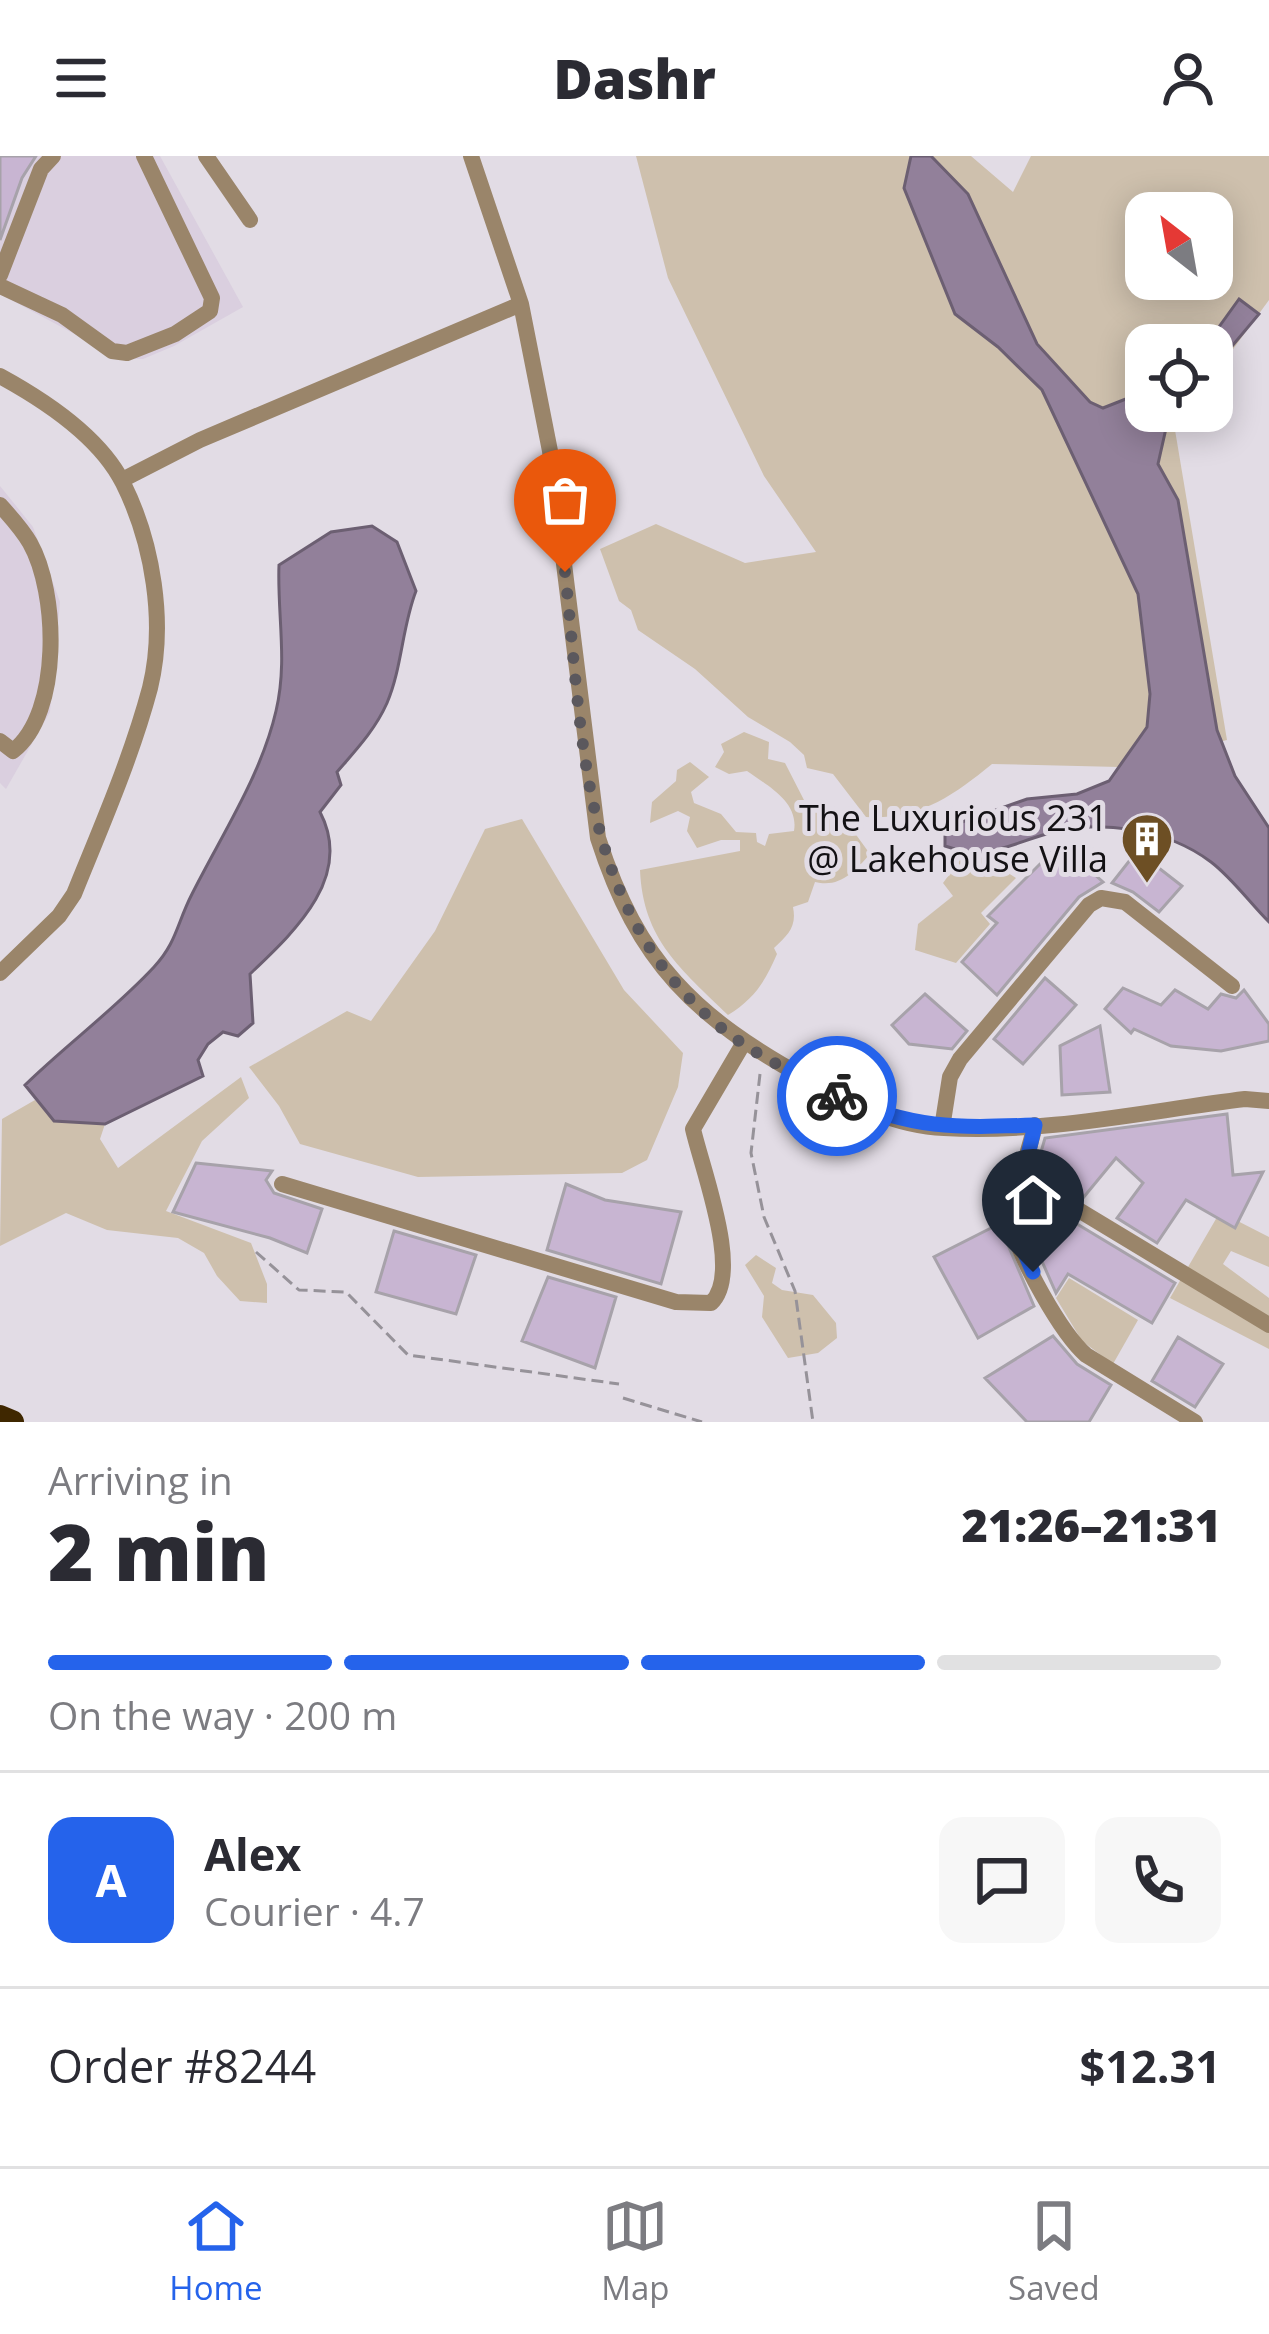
<!DOCTYPE html>
<meta charset="utf-8">
<style>
:root{--surface:#fff;--page:#f7f7f7;--text:#2b2b33;--muted:#7c7c81;--line:#e1e1e2;--accent:#2563eb}
body{margin:0;font-family:"Open Sans",sans-serif;background:var(--page);color:var(--text);height:100vh;display:flex;flex-direction:column;font-size:45px;white-space:nowrap}
*{box-sizing:border-box;margin:0}
p{font-size:39px;color:var(--muted)}
.icon{flex:none;width:66px;height:66px;fill:none;stroke:currentColor;stroke-width:2;stroke-linecap:round;stroke-linejoin:round}
.map{position:relative;height:1266px;overflow:hidden}
.sheet{display:flex;flex-direction:column;background:var(--surface);flex:1}
.sheet>*{flex:none}
.needle{width:78px;rotate:329deg}
.fabs{position:absolute;left:1125px;top:36px;display:grid;gap:24px}
.fabs a{display:grid;place-items:center;width:108px;height:108px;border-radius:24px;background:var(--surface);box-shadow:0 6px 30px #0003;font-size:60px}
.pin{position:absolute;display:grid;place-items:center;width:102px;height:102px;color:#fff;margin:-123px -51px;border-radius:50% 50% 50% 0;rotate:-45deg;box-shadow:0 0 12px #0007}
.pin .icon{rotate:45deg}
.courier{position:absolute;display:grid;place-items:center;width:120px;height:120px;margin:-60px;border:9px solid #2563eb;border-radius:50%;background:#fff;color:#222;box-shadow:0 3px 15px #0007}
.head em{font-style:normal;font-weight:800}
.head div{display:flex;flex-direction:column-reverse}
.head{display:flex;align-items:center;justify-content:space-between;height:204px;padding:0 48px}
h1{font-size:78px;font-weight:800;line-height:90px}
.bar{display:grid;grid-template-columns:repeat(4,1fr);gap:18px 12px;align-content:center;height:144px;padding:0 48px}
.bar i{height:15px;border-radius:9px;background:var(--line)}
.bar .active{background:var(--accent)}
.bar p{grid-column:span 4}
.line{display:flex;align-items:center;gap:30px;padding:0 48px;border-top:3px solid var(--line)}
.line div{flex:1}
.round{display:grid;place-items:center;flex:none;width:126px;height:126px;border-radius:24px;background:var(--page)}
header{display:flex;justify-content:space-between;align-items:center;height:156px;padding:0 48px;background:var(--surface);font-size:54px;font-weight:800}
.tab-bar{display:flex;justify-content:space-around;align-items:center;height:168px;border-top:3px solid var(--line);background:var(--surface);font-size:33px;color:var(--muted)}
.tab-bar a{display:grid;justify-items:center;gap:6px}
.tab-bar .active{color:var(--accent)}
.map>svg:first-child{display:block}
.built{fill:#dacfdf}
.green{fill:#cec0ad;fill-rule:evenodd}
.water{fill:#92809a;stroke:#6c5f72;stroke-width:3}
.building{fill:#c8b5d2;stroke:#a7a2aa;stroke-width:3}
.lines{fill:none;stroke-linecap:round;stroke-linejoin:round}
.path{stroke:#969299;stroke-width:3;stroke-dasharray:12 6;stroke-linecap:butt}
.minor{stroke:#9a856a;stroke-width:16}
.highway{stroke:#3f2700;stroke-width:24}
.done{stroke:#5b585d;stroke-width:12;stroke-dasharray:0 21.6}
.route{stroke:#2563eb;stroke-width:15}
.labels{text-anchor:middle;stroke-width:10;stroke-linejoin:round;paint-order:stroke}
.poi-label{font-size:36px;fill:#131114;stroke:#e2dce5;text-anchor:end}
</style>
<header><svg class="icon" aria-label="menu" viewBox="0 0 24 24"><path d="M4 6h16M4 12h16M4 18h16"/></svg>Dashr<svg class="icon" aria-label="person" viewBox="0 0 24 24"><circle cx="12" cy="8" r="4"/><path d="M4 21q1-7 8-7t8 7"/></svg></header>
<div class="map">
<svg width="1269" height="1266" viewBox="0 0 1269 1266">
<rect width="100%" height="100%" fill="#e2dce5"/>
<path class="built" d="M0,0H160L243,151L174,190L143,203H121L0,138Z
M0,330L33,371L60,446L50,556L6,633L0,627Z"/>
<path class="green" d="M636,0H971L1013,36L1031,0H1269V144L1212,222V189H1146V255H1188L1175,274L1227,584L1119,611L992,608C953,640 919,664 866,661L833,618L807,612L804,599L790,586L748,561L695,513L638,474L631,454L619,445L600,393L656,368L745,407L816,396L764,320L668,122ZM1146,57H1212V123H1146Z
M744,576L769,586L768,603L785,607L805,646L849,669L870,698C854,716 840,732 815,726L808,746L793,751C797,771 788,779 774,792L777,798C765,826 754,843 728,859C681,813 643,784 640,714L740,695V684H721L697,692L687,675L690,661L678,655L650,667L652,646L676,625L677,614L690,606L709,621L691,636L694,647L721,658L736,676L756,677L757,686L765,690L769,678L794,675C799,646 768,630 747,615L729,618L715,611L724,596L721,588Z
M522,663L624,834L683,897L678,931L647,1004L622,1017L418,1021L300,988L279,950L249,911L347,855L371,865L435,775L485,673Z
M963,700L972,705L983,701L1016,722L981,757L990,768L956,807L915,794L918,768L953,740L943,727Z
M241,921L249,942L202,985L166,1055L251,1087L267,1128V1147L240,1145L217,1120L204,1097L178,1082L107,1074L66,1057L0,1090L2,963L35,944L54,965L105,968L100,983L118,1012Z
M1220,1056L1269,1081V1111L1231,1095L1223,1108L1269,1142V1193L1170,1142Z
M756,1099L776,1112L772,1127L782,1134L813,1139L836,1167L837,1182L818,1197L788,1202L762,1161L764,1140L745,1109Z
M1069,1122L1138,1164L1113,1208L1082,1185L1056,1142Z"/>
<path class="water" d="M911,0H931L968,38L1037,188L1090,246L1103,252L1146,235V255H1178L1167,268L1158,308L1178,344L1217,574L1235,620L1269,672V766C1250,747 1232,722 1211,706C1166,672 1096,662 1043,679C1004,691 985,704 945,690V672L1027,643L1077,638L1109,625L1147,571L1150,538L1138,438L1042,234L998,191L955,158L904,32Z
M1239,143L1259,158L1212,214V189H1206Z
M372,370L397,386L416,435C402,471 402,512 387,547C375,574 356,594 337,616L341,629L320,656C354,721 295,775 250,818L253,867L238,880L223,876L208,888L198,904L203,920L105,968L54,965L25,929C67,888 114,854 154,811C177,786 177,767 192,738C221,680 261,620 276,555C288,505 277,458 279,409L331,376Z"/>
<path class="building" d="M0,0H36L22,22L0,84Z
M1060,688L1103,726L1079,741L997,839L962,806L997,767L988,760Z
M1137,695L1182,730L1159,756L1133,736L1112,727Z
M1045,822L1076,849L1023,908L994,883Z
M1123,832L1161,849L1175,834L1208,853L1221,838L1236,842L1244,834L1269,868V885L1221,895L1171,890L1134,873L1131,877L1105,853Z
M925,838L967,875L952,893L909,888L892,869Z
M1100,870L1110,936L1062,939L1060,890Z
M1227,958L1233,1019L1263,1016L1235,1072L1186,1044L1157,1087L1117,1062L1143,1027L1116,1002L1083,1042L1036,1013L1045,982Z
M196,1007L272,1015L266,1024L274,1037L322,1053L307,1097L270,1082L173,1056Z
M566,1028L605,1044L681,1056L661,1128L547,1094Z
M1029,1039L1175,1127L1152,1167L1068,1118L1056,1137L1025,1067Z
M999,1068L1034,1150L978,1182L934,1101Z
M394,1075L476,1099L456,1158L376,1136Z
M548,1121L616,1141L595,1212L522,1185Z
M1053,1180L1077,1208L1111,1229L1089,1266H1027L985,1222Z
M1178,1181L1223,1208L1195,1251L1152,1225Z"/>
<g class="lines">
<path class="path" d="M760,918L751,997L764,1061L795,1135L813,1266
M256,1096L299,1134L346,1136L408,1199L619,1228
M623,1242L702,1266"/>
<path class="minor" d="M206,0L250,64
M471,0L521,148L550,295L598,682C638,807 695,861 807,923C849,947 895,970 944,972C1043,978 1147,955 1245,943L1269,945
M0,119L41,13L53,0
M0,130L62,159L112,195L127,197L175,178L210,155L212,142L144,0
M0,220C44,244 100,281 123,327C153,387 166,467 150,532C131,603 101,671 74,738L59,760L0,817
M122,324L200,284L521,148
M0,349C10,360 22,373 30,387C58,436 62,557 13,595L0,585
M1035,969C1031,988 1009,1056 1012,1069C1019,1102 1061,1177 1086,1199L1195,1266
M942,972L950,921L960,903L1089,749L1101,742L1125,746L1232,830
M1024,1021L1269,1169
M282,1028L676,1146L711,1147C743,1118 702,1013 693,973L743,888"/>
<path class="highway" d="M0,1261L12,1266"/>
</g>
<g class="lines">
<path class="done" d="M565,416C583,579 579,747 712,864C748,896 794,917 837,940"/>
<path class="route" d="M837,940C914,973 953,972 1035,969L1012,1068L1033,1116"/>
</g>
<defs>
<g id="building-pin" transform="scale(2.7)"><path d="M0 17L-7.5 6A9.5 9.5 0 1 1 7.5 6Z" fill="#6d4f24" stroke="#e2dce5"/><path d="M-4-6H4V6H1V3H-1V6H-4ZM-2.5-4.3h1.7v1.8h-1.7ZM.8-4.3h1.7v1.8H.8ZM-2.5-1h1.7V.8h-1.7ZM.8-1h1.7V.8H.8Z" fill="#fff"/></g>
</defs>
<g fill-rule="evenodd">
<use href="#building-pin" x="1147" y="683"/>
</g>
<g class="labels">
<g class="poi-label">
<text x="1108" y="675">The Luxurious 231<tspan x="1108" dy="41">@ Lakehouse Villa</tspan></text>
</g>
</g>
</svg>
<div class="fabs">
<a><svg class="needle" viewBox="-14 -14 28 28"><path d="M0-13l5 13h-10z" fill="#e53935"/><path d="M0 13l5-13h-10z" fill="#7c7c81"/></svg></a>
<a><svg class="icon" aria-label="locate" viewBox="0 0 24 24"><circle cx="12" cy="12" r="6"/><path d="M12 2v4M12 18v4M2 12h4M18 12h4"/></svg></a>
</div>
<div class="pin" style="left:565px;top:416px;background:#ea580c"><svg class="icon" aria-label="bag" viewBox="0 0 24 24"><path d="M5 8h14l-1 12H6zM9 8a3 3 0 0 1 6 0"/></svg></div>
<div class="pin" style="left:1033px;top:1116px;background:#1f2937"><svg class="icon" aria-label="home" viewBox="0 0 24 24"><path d="M3 11l9-7 9 7M6 9v11h12V9"/></svg></div>
<div class="courier" style="left:837px;top:940px"><svg class="icon" aria-label="bike" viewBox="0 0 24 24"><circle cx="6" cy="16" r="4"/><circle cx="18" cy="16" r="4"/><path d="M6 16l4-8h5l3 8M10 8l3 8H6M13 5h3"/></svg></div>
</div>
<section class="sheet">
<div class="head"><div><h1>2 min</h1><p>Arriving in</p></div><em>21:26–21:31</em></div>
<div class="bar"><i class="active"></i><i class="active"></i><i class="active"></i><i></i><p>On the way · 200 m</p></div>
<div class="line" style="height:216px"><b class="round" style="background:var(--accent);color:#fff">A</b><div><b>Alex</b><p>Courier · 4.7</p></div><a class="round"><svg class="icon" aria-label="chat" viewBox="0 0 24 24"><path d="M4 5h16v11H9l-5 4z"/></svg></a><a class="round"><svg class="icon" aria-label="phone" viewBox="0 0 24 24"><path d="M5 4h4l2 5-3 2q2 4 5 5l2-3 5 2v4C11 20 4 13 5 4z"/></svg></a></div>
<div class="line" style="height:156px"><div>Order #8244</div><b>$12.31</b></div>
</section>
<nav class="tab-bar">
<a class="active"><svg class="icon" aria-label="home" viewBox="0 0 24 24"><path d="M3 11l9-7 9 7M6 9v11h12V9"/></svg>Home</a>
<a><svg class="icon" aria-label="map" viewBox="0 0 24 24"><path d="M3 6l6-2 6 2 6-2v14l-6 2-6-2-6 2zM9 4v14M15 6v14"/></svg>Map</a>
<a><svg class="icon" aria-label="saved" viewBox="0 0 24 24"><path d="M7 4h10v16l-5-4-5 4z"/></svg>Saved</a>
</nav>
